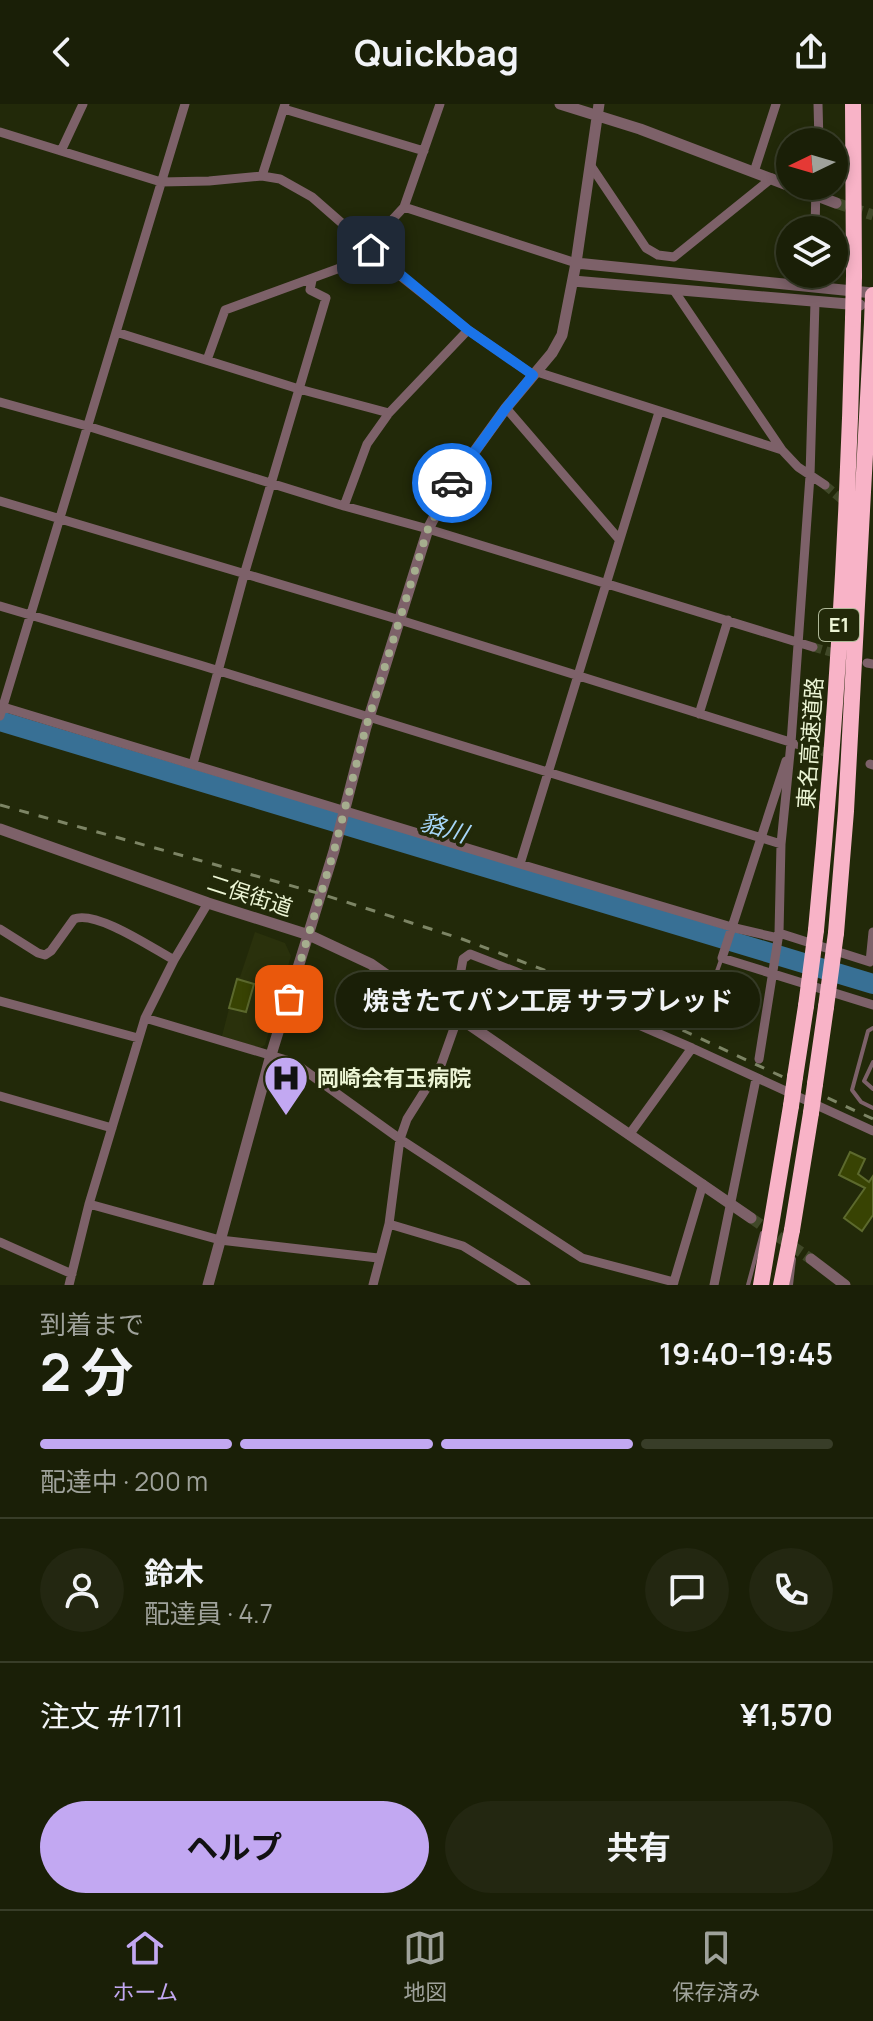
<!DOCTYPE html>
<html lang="ja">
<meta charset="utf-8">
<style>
:root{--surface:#1a1f07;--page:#232711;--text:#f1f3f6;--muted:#9fa29b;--line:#383d28;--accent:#c2a8f2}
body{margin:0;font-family:Manrope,"Noto Sans JP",sans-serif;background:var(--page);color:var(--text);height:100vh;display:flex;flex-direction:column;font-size:30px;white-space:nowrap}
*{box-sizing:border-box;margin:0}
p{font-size:26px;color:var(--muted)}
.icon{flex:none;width:44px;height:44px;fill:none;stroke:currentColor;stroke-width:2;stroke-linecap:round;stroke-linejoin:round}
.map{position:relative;height:1181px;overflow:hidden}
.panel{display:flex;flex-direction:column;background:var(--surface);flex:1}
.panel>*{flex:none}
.needle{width:52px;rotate:265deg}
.tools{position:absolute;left:776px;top:24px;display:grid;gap:16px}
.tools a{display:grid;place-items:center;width:72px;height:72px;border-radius:50%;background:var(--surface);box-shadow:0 4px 12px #0003,0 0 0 2px var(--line);font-size:40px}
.pin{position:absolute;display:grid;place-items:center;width:68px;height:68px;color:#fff;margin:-34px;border-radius:16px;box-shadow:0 4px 12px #0006}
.courier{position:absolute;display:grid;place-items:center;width:80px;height:80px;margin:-40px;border:6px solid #1a73e8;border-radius:50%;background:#fff;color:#222;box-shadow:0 2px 10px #0007}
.bubble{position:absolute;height:56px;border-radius:28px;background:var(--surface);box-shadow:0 4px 12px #0003,0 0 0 2px var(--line);font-size:26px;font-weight:700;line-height:56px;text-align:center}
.summary em{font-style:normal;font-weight:700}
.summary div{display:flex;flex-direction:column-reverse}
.summary{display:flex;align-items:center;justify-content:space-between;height:136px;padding:0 40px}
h1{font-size:52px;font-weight:700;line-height:60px}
.bar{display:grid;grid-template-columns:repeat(4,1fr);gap:12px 8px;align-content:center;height:96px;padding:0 40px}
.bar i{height:10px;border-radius:6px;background:var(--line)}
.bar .active{background:var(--accent)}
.bar p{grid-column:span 4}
.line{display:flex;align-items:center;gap:20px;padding:0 40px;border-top:2px solid var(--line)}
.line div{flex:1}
.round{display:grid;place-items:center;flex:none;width:84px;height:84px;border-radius:42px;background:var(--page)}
.cta{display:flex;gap:16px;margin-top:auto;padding:16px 40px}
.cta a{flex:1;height:92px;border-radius:48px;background:var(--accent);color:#111;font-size:32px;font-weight:700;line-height:92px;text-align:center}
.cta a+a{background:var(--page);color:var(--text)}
header{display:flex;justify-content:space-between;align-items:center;height:104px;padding:0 40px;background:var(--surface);font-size:36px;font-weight:700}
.menu{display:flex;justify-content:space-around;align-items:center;height:112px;border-top:2px solid var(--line);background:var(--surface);font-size:22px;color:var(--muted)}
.menu a{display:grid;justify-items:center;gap:4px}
.menu .active{color:var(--accent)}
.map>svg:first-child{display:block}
.built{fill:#2a310c}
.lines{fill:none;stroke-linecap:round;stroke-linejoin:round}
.river{stroke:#387095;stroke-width:20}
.building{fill:#384303;stroke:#5c692d;stroke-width:2}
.minor-tunnel{stroke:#404828;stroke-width:9;stroke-dasharray:9 4.5;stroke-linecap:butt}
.tertiary-tunnel{stroke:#404828;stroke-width:11;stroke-dasharray:11 5.5;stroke-linecap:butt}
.service{stroke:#7d6169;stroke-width:4}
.minor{stroke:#7d6169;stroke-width:9}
.tertiary{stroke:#7d6169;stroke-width:11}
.motorway{stroke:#f8b3c7;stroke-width:16}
.rail{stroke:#7d8565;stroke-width:3;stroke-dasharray:10 10;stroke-linecap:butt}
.motorway-bridge{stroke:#f8b3c7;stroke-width:16}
.done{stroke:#a5ae8e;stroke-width:8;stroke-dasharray:0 14.4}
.route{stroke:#1a73e8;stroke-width:10}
.labels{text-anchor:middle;stroke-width:7;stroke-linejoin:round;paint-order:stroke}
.shield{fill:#222909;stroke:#afb898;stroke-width:2}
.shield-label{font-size:20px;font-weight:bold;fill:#ecf5d5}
.street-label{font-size:22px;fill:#ecf5d5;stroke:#222909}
.poi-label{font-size:22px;font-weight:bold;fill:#ecf5d5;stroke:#222909;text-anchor:start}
.water-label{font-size:24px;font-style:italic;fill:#a7d6f8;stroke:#222909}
</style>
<header><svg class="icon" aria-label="back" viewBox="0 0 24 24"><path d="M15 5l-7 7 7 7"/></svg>Quickbag<svg class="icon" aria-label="share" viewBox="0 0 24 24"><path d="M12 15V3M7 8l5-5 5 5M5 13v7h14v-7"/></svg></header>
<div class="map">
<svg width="873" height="1181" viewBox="0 0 873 1181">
<rect width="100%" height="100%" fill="#222909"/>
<path class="built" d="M255,828L285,839L291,852L265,941L260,944L222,932L237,873H240Z"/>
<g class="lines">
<path class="river" d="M0,617L873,880"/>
</g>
<path class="building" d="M237,875L254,880L246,908L229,904Z
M850,1048L865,1055L858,1070L869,1078L873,1072V1111L862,1127L844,1114L865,1084L839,1071Z"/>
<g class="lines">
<path class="minor-tunnel" d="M825,381L847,400
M813,543L841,551
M806,643L832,650"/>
<path class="tertiary-tunnel" d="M836,99L873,111
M751,1114L811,1155"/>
<path class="service" d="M711,872L716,870L721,856
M873,924L868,927L852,986L861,998L873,1004
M873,958L864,977L873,985
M748,1181L762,1129
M791,1181L794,1155"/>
<path class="minor" d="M818,0L819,38
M284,5L424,47
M0,28L161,78L209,77L262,72L280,75L312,93L368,142L374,151L468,226L533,271
M61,47L83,0
M591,62L646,144L658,151L674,153L772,74
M754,68L776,0
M262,72L285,0
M404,103L576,159
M815,126L816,82
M368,142L404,103L440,0
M813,183L814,170
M673,185L782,346L798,363L825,381
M116,228L299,285L389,309
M207,256L225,206L359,157L371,146
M537,268L782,346
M0,298L87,322L344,402L428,425L813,543
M506,304L618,434
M0,397L400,516L806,643
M344,402L367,340L389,309L468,226
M0,502L200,561L781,740
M867,559L873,560
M0,602L520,760L735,824L778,834
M699,610L728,516
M0,612L185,0
M786,657L722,854L873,901
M193,660L244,471L326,194L310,186L312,176
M870,660L873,661
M520,760L659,308
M0,825L38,849L45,851L51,847L74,815C96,806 152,844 174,856
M779,829L870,858L873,828
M0,897L138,934
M453,911L463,855L470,850L514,867L692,944
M145,914L293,958L400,1035L582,1154L674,1178
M759,955L779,829L781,740L791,639L810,372L815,198
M0,992L112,1024
M629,1031L692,944L873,1027
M89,1100L220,1136L378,1154
M389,1120L463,1142L526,1181
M0,1138L72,1170
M69,1181L89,1100L145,914L174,856L208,799
M373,1181L389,1120L400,1035L407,1015L441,961L458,913
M673,1181L703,1080
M714,1181L756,975"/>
<path class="tertiary" d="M560,0L640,25L790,82
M791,82L836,99
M576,159L873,189
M573,177L860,201
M0,725L208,799L309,831L371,860L411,888L458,913L751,1114
M811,1155L845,1181
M208,1181L271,951L334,747L366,623L428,425L454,376L506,304L552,249L562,231L576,159L599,0"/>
<path class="motorway" d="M853,0L854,172
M816,826C836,623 848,419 853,215
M836,829L846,707L872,219
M795,973L806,902
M815,980L826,903
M792,1126L811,1009
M761,1181L791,1002"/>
<path class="rail" d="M0,701L321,790L462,835L592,884L873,1015"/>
<path class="motorway-bridge" d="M853,215L854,172
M872,219L873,191
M806,902L816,826
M826,903L836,829
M791,1002L795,973
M811,1009L815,980
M781,1181L792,1126"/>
</g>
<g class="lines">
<path class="done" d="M289,895L334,747L366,623L428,425L452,379"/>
<path class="route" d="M371,146L468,226L533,271L506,304L452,379"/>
</g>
<defs>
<g id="hospital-pin" transform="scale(2.3)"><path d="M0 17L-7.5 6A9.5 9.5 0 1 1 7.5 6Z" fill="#c2a8f2" stroke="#222909"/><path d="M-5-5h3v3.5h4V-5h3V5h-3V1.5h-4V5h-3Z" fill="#111"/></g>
</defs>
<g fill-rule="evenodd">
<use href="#hospital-pin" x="286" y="974"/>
</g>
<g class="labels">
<rect class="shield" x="819" y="505" width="40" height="32" rx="6"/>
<g class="shield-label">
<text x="839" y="528">E1</text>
</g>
<g class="street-label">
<text transform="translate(810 639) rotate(-86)" y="8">東名高速道路</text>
<text transform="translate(250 791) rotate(18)" y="8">二俣街道</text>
</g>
<g class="poi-label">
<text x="317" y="982">岡崎会有玉病院</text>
</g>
<g class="water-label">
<text transform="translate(444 724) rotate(17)" y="8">貉川</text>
</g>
</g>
</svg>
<div class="tools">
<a><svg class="needle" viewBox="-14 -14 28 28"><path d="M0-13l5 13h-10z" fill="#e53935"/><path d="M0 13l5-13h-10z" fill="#9fa29b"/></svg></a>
<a><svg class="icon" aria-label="layers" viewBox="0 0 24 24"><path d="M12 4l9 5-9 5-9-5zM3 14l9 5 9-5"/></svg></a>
</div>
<div class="pin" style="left:289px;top:895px;background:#ea580c"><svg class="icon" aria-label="bag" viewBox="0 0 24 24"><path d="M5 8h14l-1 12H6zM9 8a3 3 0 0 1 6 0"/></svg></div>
<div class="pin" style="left:371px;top:146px;background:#1f2937"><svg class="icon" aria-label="home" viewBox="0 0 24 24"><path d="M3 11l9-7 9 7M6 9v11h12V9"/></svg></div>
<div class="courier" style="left:452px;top:379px"><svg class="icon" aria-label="car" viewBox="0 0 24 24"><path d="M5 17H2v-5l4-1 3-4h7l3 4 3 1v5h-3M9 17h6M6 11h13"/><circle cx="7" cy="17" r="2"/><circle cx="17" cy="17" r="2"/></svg></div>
<div class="bubble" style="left:336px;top:868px;width:424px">焼きたてパン工房 サラブレッド</div>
</div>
<section class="panel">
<div class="summary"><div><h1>2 分</h1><p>到着まで</p></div><em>19:40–19:45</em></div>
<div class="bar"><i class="active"></i><i class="active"></i><i class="active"></i><i></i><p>配達中 · 200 m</p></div>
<div class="line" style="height:144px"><a class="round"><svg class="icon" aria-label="person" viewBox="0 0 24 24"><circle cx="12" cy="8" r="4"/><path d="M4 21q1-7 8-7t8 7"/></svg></a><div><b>鈴木</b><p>配達員 · 4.7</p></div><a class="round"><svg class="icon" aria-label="chat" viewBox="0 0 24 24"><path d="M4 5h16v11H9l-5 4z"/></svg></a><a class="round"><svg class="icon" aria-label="phone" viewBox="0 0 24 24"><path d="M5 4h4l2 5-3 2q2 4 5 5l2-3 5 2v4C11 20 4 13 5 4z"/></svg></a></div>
<div class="line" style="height:104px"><div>注文 #1711</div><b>¥1,570</b></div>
<div class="cta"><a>ヘルプ</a><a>共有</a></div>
</section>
<nav class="menu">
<a class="active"><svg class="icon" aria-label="home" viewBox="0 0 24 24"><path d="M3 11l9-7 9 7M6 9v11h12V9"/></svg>ホーム</a>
<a><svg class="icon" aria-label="map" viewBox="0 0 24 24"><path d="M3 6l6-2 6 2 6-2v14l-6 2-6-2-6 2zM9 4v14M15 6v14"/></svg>地図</a>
<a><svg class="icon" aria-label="saved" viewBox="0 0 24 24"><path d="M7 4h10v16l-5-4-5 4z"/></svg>保存済み</a>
</nav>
